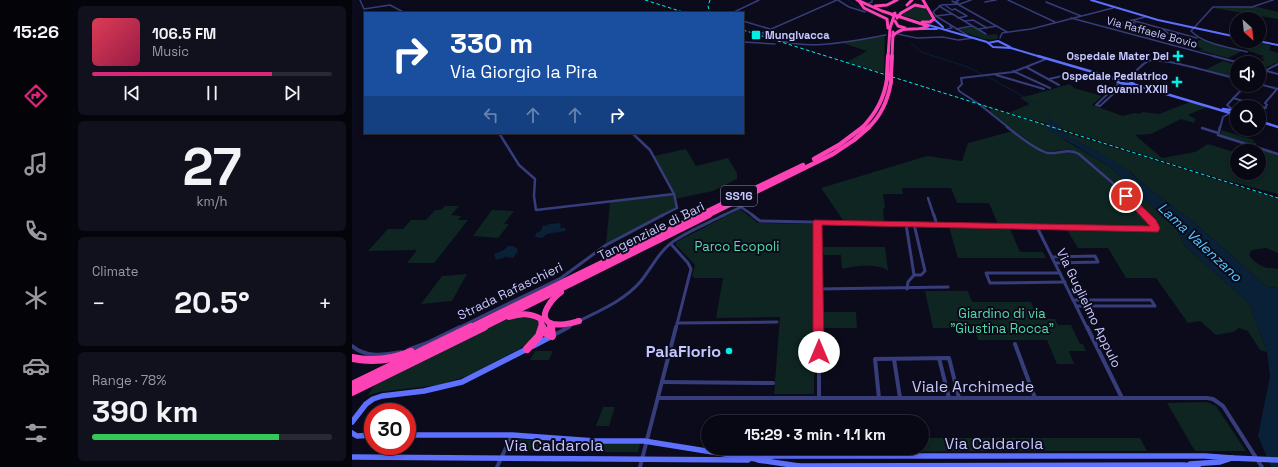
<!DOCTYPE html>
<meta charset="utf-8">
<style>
body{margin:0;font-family:"Space Grotesk",sans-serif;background:#11111d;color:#f1f3f6;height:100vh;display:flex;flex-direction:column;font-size:15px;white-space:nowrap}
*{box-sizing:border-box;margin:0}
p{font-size:13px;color:#989aa0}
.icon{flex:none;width:22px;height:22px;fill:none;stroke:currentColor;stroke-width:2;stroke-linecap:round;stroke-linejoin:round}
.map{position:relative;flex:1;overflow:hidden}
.details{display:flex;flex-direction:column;gap:6px;padding:6px;background:#04040b;width:280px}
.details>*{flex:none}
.guide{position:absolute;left:12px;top:12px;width:380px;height:122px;border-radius:0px;box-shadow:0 2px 6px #0003,0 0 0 1px #292934;background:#1a4fa0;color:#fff;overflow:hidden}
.needle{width:26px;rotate:153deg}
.fabs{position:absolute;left:878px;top:12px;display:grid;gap:8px}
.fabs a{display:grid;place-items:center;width:36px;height:36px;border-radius:50%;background:#080814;box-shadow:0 2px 6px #0003,0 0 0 1px #292934;font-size:20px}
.speed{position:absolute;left:12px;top:403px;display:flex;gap:8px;font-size:20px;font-weight:700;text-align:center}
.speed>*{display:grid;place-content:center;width:52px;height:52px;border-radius:50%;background:#080814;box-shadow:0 2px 6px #0003,0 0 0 1px #292934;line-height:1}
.speed .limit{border:6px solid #d22;background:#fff;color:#111}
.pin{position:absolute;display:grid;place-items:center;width:34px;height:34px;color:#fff;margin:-17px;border:2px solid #fff;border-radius:50%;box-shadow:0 1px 4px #0007}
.me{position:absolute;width:44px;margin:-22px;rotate:0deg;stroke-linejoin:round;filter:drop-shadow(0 0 3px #0008)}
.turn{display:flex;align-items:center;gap:14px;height:84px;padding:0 20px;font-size:18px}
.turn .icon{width:52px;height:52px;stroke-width:2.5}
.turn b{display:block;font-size:28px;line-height:34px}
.lanes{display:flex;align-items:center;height:38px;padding:0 20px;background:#0003;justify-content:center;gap:20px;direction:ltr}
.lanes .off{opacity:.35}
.big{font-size:30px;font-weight:600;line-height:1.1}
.details .card{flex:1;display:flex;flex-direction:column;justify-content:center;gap:6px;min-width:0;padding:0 14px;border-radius:6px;background:#11111d}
.details .dial{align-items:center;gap:0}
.dial b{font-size:52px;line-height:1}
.song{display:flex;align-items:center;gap:12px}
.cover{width:48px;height:48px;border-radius:6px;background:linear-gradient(135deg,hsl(350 70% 55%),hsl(340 70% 35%))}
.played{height:4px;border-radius:2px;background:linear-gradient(90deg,#db2777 75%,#292934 75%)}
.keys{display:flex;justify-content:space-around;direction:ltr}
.heat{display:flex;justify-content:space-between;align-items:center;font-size:22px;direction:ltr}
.charge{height:6px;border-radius:3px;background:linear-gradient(90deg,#34c759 78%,#292934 0)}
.trip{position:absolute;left:349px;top:415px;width:228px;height:40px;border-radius:20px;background:#080814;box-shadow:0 2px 6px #0003,0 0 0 1px #292934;font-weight:600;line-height:40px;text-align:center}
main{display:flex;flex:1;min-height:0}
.tabs{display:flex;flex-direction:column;width:72px;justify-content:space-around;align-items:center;background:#030308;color:#989aa0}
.tabs .icon{width:28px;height:28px}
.tabs .on{color:#db2777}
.tabs b{font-size:18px;color:#f1f3f6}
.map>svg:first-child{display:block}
.green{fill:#0e2521}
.water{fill:#092037}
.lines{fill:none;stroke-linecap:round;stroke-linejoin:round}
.stream{stroke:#092037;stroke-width:1}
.street-far4{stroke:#363d7a;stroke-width:1.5}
.street-far3{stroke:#363d7a;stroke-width:2}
.street-far2{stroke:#363d7a;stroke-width:2.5}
.street-far1{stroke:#363d7a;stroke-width:3}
.street{stroke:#363d7a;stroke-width:4}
.secondary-far2{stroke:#5e70fe;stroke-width:2}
.secondary-far1{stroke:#5e70fe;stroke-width:2.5}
.secondary{stroke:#5e70fe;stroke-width:5.5}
.highway-far4{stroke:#fd42b6;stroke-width:3}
.highway-far3{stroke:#fd42b6;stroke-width:4}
.highway-far2{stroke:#fd42b6;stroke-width:4.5}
.highway-far1{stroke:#fd42b6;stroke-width:6}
.highway{stroke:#fd42b6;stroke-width:8}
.rail{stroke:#02eee4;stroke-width:1;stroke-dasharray:3.5 2.5;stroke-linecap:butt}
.highway-bridge-far1{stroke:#fd42b6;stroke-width:3}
.highway-bridge{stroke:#fd42b6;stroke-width:4}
.route{fill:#e11d48;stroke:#92132f}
.poi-dot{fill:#02eee4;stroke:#0b0b1b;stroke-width:1.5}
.labels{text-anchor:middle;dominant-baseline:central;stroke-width:4;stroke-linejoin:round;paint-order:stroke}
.far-street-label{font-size:11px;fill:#c6c7fe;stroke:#0b0b1b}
.far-poi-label{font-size:11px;font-weight:bold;fill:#c6c7fe;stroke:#0b0b1b;text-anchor:end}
.shield{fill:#0b0b1b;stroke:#8e8fba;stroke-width:1}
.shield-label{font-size:12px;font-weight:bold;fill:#c6c7fe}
.street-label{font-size:13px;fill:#c6c7fe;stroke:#0b0b1b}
.park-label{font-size:13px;fill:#54dca7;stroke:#0b0b1b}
.water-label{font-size:14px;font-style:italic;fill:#55c7fe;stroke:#0b0b1b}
.near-poi-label{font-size:16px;font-weight:bold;fill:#c6c7fe;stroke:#0b0b1b;text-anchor:end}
.near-street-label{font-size:16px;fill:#c6c7fe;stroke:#0b0b1b}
</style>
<main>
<nav class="tabs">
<b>15:26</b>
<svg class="icon on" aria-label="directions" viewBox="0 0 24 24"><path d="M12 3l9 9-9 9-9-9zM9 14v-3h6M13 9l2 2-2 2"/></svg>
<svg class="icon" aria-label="music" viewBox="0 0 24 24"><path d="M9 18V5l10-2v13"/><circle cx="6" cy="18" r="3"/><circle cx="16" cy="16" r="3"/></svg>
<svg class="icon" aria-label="phone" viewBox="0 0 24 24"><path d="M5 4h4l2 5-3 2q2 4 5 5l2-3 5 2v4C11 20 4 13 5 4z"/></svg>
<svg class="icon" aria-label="climate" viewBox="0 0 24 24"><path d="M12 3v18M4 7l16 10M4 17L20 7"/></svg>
<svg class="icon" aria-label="car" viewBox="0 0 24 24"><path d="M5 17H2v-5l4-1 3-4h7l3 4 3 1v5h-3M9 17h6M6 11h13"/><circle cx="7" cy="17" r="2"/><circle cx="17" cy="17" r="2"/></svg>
<svg class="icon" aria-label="filters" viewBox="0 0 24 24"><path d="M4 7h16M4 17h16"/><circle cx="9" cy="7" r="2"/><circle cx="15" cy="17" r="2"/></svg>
</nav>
<section class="details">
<div class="card">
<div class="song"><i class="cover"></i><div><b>106.5 FM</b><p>Music</p></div></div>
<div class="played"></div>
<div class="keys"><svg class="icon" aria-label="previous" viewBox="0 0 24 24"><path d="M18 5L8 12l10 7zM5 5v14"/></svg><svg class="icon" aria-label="pause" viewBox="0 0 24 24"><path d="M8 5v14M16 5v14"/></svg><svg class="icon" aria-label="next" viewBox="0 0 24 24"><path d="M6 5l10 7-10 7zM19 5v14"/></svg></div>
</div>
<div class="card dial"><b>27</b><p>km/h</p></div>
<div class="card"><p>Climate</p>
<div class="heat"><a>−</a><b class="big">20.5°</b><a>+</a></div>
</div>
<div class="card"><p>Range · 78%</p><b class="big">390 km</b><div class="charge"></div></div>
</section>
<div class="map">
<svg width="926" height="467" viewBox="0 0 926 467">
<rect width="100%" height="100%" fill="#0b0b1b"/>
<!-- green -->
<g class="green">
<path d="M 561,5 L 573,7 L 580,20 L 572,22 L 549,15 Z"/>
<path d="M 899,7 L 905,7 L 926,12 L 926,19 L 862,8 Z"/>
<path d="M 771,21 C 775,30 800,34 811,34 L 813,37 L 808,36 L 796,38 L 761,23 Z"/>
<path d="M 621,27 L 635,35 L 643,34 L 646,35 L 646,38 C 638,43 615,34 607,29 Z"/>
<path d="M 533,36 L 532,73 L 495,62 L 515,51 L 487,42 Z"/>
<path d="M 850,39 L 854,40 L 890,51 L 876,58 L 846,50 L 851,49 L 839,44 Z"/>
<path d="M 912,43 L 919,46 L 917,50 L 926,53 L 926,62 L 913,68 L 907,67 L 906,63 L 913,60 L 909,58 L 912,56 L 894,50 L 898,49 L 896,48 Z"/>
<path d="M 871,61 L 885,65 L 885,71 L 878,76 L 853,70 Z"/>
<path d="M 718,84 L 722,88 L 750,96 L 740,105 L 771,116 L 782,113 L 788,114 L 790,112 L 807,114 L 838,102 L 855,107 L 836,115 L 844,119 L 842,123 L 829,119 L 799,134 L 783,135 L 810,158 L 843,152 L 856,144 L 885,153 L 885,173 L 907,173 L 907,151 L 905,151 L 908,149 L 926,155 L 926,194 L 866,178 L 707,128 L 708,127 L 656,113 L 678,104 L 668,98 Z"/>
<path d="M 640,109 L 695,126 L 714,141 L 757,166 L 824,228 L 833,246 L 897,303 L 915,352 L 908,350 L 896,331 L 887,328 L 881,332 L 864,335 L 848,321 L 836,323 L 804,278 L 774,278 L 756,248 L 726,248 L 715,230 L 807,231 L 794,213 L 725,152 C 713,146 704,154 689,150 L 636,112 Z"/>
<path d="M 705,130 L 926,199 L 926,253 L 914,248 L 900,250 L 897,254 C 899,260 909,267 916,268 C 920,268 922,268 926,269 L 926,288 L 915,287 L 845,225 L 787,181 L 781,174 Z"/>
<path d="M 869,130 L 902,140 L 901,142 L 905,143 L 903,146 L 868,135 Z"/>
<path d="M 661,131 L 692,153 L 715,151 L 727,155 L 789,211 L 802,227 L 646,224 L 637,203 L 605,203 L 599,188 L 550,188 L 551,194 L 531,194 L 533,208 L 531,209 L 532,221 L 491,220 L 469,188 L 575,156 L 610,161 L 616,143 Z"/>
<path d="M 334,149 L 344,166 L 376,158 L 385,173 L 385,179 L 361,191 L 322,199 L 325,208 L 254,244 L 258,202 L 323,194 L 302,156 Z"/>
<path d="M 93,206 L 107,206 L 99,215 L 109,216 L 106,220 L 116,220 L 82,263 L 55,263 L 65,250 L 16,251 L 36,229 L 51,229 L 59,220 L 74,220 L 83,210 L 89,210 Z"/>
<path d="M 388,209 L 406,223 L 462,224 L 462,394 L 422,394 L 428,317 L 364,318 L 371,278 L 343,278 L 340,276 L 343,265 L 324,245 L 324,242 Z"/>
<path d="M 140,210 L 162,211 L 152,224 L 157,224 L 146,238 L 121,236 Z"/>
<path d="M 597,227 L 658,229 L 668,252 L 691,252 L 694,258 L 606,258 Z"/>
<path d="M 469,247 L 533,247 L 536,271 C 526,263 502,266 490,269 L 489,255 L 469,255 Z"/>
<path d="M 115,274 L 100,301 L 69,304 L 90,276 Z"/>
<path d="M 573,291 L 616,291 L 620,302 L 679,302 L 686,319 L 703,319 L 706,325 L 719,325 L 728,344 L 731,344 L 734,351 L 717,351 L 722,364 L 705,364 L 695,340 L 626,340 L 622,328 L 581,328 Z"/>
<path d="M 470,312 L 504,312 L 505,328 L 470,328 Z"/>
<path d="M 173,315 L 186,321 L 189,330 L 175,345 L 119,375 L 86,385 L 27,392 L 15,396 L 23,385 L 57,367 L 153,320 Z"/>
<path d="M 183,351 L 201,351 L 197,360 L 178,360 Z"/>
<path d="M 855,402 L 864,406 L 894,451 L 843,451 L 815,403 Z"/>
<path d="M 251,407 L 263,407 L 257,426 L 244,426 Z"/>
<path d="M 570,438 L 788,438 L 795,451 L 421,452 L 386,448 L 570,448 Z"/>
<path d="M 166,439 L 183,440 L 177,452 L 161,452 Z"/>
<path d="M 184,440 L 224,443 L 221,452 L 179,452 Z"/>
<path d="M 226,443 L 288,444 L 286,452 L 223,452 Z"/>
</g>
<!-- water -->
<g class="water">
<path d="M 697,119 L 706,124 L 708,127 L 705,130 L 706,131 C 729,143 771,162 787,181 L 845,225 L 915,287 L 926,288 L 926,467 L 919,467 L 906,436 L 918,376 L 915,352 L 897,303 L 833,246 L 824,228 L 757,166 L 694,128 Z"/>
<path d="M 209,223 L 208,228 L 213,228 L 214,231 L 202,233 L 203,229 L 201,233 L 195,234 L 190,238 L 183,237 L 184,233 L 189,231 L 191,225 L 193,226 L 197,224 Z"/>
<path d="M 156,246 L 161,246 L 165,248 L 166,251 L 161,258 L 154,257 L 144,260 L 142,254 L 152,250 Z"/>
</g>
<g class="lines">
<!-- stream -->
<g class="stream">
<path d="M 496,0 L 507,8 L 531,19"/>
<path d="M 559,43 L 569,52 L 616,67 L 631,75"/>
<path d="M 634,76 L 692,108 L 699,121"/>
</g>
<!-- street-far4 -->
<g class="street-far4">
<path d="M 8,0 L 12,9 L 38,5 L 53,13"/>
<path d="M 485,0 L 410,33 C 446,54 495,42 534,35"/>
<path d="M 486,0 L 497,7 L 513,12"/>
<path d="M 656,0 L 703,22"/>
<path d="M 600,1 L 655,32"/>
<path d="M 633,2 L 644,0"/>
<path d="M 694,2 L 729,16"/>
<path d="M 517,3 L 520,2 L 520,0"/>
<path d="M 606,3 L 603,2 L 607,0"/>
<path d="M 587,6 L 634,34"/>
<path d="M 594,6 L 600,10 L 603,9"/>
<path d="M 603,9 L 615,16 L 606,18"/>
<path d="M 380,13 L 407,0"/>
<path d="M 584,16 L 600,14"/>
<path d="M 719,18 L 865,57"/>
<path d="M 779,20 L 845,38"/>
<path d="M 391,21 L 418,29"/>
<path d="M 613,21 L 621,20 L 635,28"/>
<path d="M 783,23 L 774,22 L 793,17"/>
<path d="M 595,29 L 600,28 L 598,26"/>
<path d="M 604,29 L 620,26"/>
<path d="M 627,29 L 645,26"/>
<path d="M 811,29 L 817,34 L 826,34"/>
<path d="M 545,34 L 565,38 L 591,37 L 606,40 L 622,38"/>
<path d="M 615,35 L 584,16 L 581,12 L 589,5 L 608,4 L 619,0"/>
<path d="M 648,38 L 650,33 L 679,29 L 761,8"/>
<path d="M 391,42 L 423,44"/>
<path d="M 895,52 C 877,47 853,45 839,31 L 861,7 L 900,7 L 921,0"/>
</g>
<!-- street-far3 -->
<g class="street-far3">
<path d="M 861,56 L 888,63"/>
<path d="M 674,67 L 707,85"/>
<path d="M 907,69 L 926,74"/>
<path d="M 661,71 L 698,88"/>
<path d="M 907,74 L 926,64"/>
<path d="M 644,75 L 692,89"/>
<path d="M 697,79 L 710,76"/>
<path d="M 775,80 C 780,75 790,64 796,61 C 808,56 869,75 885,79"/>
<path d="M 766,82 L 765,85 L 744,105 L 748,106 L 772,84"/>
<path d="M 907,84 L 926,89"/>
<path d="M 881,98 L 914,108"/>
<path d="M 880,109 L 875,105 L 894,85"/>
<path d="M 907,117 L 915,105 L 913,103 L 925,89"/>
<path d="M 657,128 L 627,104 L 607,91 L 606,88 L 610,84 L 609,78 L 661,72 L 694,59"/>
<path d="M 868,128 L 871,117 L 878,113"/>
</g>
<!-- street-far2 -->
<g class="street-far2">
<path d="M 655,127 C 665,134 684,151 696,153 C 707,154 716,148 727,154 L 779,199 L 796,216"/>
<path d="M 868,127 L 866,135 L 926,154"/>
<path d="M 850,128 L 866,133"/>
<path d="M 147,133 L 167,165 L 183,179 L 182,196 L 184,210 L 322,194 L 325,208 L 309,216"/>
<path d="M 280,133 L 298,150 L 322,194"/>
<path d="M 576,198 L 582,216"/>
<path d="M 370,216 L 389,207 L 402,216"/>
</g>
<!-- street-far1 -->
<g class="street-far1">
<path d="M 400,215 L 408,221 L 803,229 L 804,227 L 795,215"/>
<path d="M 582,215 L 585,225"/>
<path d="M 466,222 L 467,328"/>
<path d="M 554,224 L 562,275 L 556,282 L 555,289"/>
<path d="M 562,224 L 573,271 L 569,275 L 562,275"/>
<path d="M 685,227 L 735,328"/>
<path d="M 319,244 L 336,263 L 339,269 L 324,328"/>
<path d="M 700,257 L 743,256 L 746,262 L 703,263"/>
<path d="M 708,273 L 634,273 L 638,283 L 713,282"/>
<path d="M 466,289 L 596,287"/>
<path d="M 721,300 L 799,300 L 803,306 L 724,306"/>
<path d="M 227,321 C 249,310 273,300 289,281 C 301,266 308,249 325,239 C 339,230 356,223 372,215"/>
<path d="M 325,323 L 425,322"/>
<path d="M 106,328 L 209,278 L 254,245 L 311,215"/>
<path d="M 215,328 L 220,325"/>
</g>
<!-- street -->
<g class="street">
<path d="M 467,327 L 467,398"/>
<path d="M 735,327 L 770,398"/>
<path d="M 200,336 L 217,327"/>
<path d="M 663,344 L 683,398"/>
<path d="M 0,346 C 14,358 32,355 49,352"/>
<path d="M 56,350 L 75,343 L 108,327"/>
<path d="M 587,358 L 597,398"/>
<path d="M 542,359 L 548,398"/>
<path d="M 310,382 L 421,383"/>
<path d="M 306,398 L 855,398 L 861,399 L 871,406 L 910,467"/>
<path d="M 527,398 L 523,359 L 597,358 L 607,398"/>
<path d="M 145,467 L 160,435"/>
<path d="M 288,467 L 324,327"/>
</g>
<!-- secondary-far2 -->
<g class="secondary-far2">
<path d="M 739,0 L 806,20 L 885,37"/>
<path d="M 582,19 L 591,27"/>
<path d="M 573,24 L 635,42 L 641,47 L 659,48 L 689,57"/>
<path d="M 569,29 L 585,29"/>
<path d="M 906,41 L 926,45"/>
<path d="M 636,43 L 646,41 L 658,47"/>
</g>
<!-- secondary-far1 -->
<g class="secondary-far1">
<path d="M 686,56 L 758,77 L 768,83 L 784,85 L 885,115"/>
<path d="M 762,78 L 775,80 L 782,84"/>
<path d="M 871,109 L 885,111"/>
<path d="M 907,121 L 926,127"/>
</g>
<!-- secondary -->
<g class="secondary">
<path d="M 181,346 L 200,336"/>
<path d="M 0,422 L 14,404 L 21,399 L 30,396 L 72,391 L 110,382 L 175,349"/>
<path d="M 0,433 L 5,436 L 21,435"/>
<path d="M 55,435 L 160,435 L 243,441 L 292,441 L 404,459 L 421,456 L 853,456 L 880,458"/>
<path d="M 0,457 L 396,460"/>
<path d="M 406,460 L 447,466"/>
<path d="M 838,464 L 868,462 L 880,458 L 926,460"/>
<path d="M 444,466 L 832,465 L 846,467"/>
</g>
<!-- highway-far4 -->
<g class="highway-far4">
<path d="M 505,0 L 530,11 L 576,26 C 564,33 551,24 541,36"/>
<path d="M 507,1 L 512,8 L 535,19 L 536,28"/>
<path d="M 555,5 L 560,0"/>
<path d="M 523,6 L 535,5 L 545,0"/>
<path d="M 549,13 L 563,5 L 573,7"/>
<path d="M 543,21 L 546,26 L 553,28"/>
<path d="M 570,22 L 578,22 L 582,19 L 571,0"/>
<path d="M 536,57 L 538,28 L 542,16"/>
<path d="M 540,57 L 541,32"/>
</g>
<!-- highway-far3 -->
<g class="highway-far3">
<path d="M 535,74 L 536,56"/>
<path d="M 539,74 L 540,56"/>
<path d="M 510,128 C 524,113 532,99 535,79"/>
<path d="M 516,128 C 530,115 536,100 539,82"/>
</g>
<!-- highway-far2 -->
<g class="highway-far2">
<path d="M 462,159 L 487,145 L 511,127"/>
<path d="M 345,216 L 451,165"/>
<path d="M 355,216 L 481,154 L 502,140 L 517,127"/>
</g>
<!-- highway-far1 -->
<g class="highway-far1">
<path d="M 209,292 C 201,298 182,319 201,324 C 210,326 219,323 227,321"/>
<path d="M 157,317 C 169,313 178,313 189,319 L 190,328"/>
<path d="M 198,323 L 199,328"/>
<path d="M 117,328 L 348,215"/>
<path d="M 130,328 L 357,215"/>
</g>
<!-- highway -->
<g class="highway">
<path d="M 191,329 L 194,333 L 200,336 L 199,327"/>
<path d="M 175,349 L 187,336 L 190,327"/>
<path d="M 0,358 C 20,362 40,360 59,352"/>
<path d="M 0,385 L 119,327"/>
<path d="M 0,392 L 132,327"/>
</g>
<!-- rail -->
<g class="rail">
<path d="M 293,0 L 334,13"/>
<path d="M 358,0 L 356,6 L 358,13"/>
<path d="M 391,30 L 926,198"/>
</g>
<!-- highway-bridge-far1 -->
<g class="highway-bridge-far1">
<path d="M 540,15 L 543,13"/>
<path d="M 545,18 L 549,13"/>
</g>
<!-- highway-bridge -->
<g class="highway-bridge">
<path d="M 535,74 L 535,79"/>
<path d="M 539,74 L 539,82"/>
</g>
</g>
<!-- route -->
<path class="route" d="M 774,193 L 777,194 L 804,220 L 808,228 L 806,232 L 470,225 L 472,352 L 471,355 L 467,357 L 463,355 L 461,352 L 461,222 L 462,220 L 798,226 L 771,197 L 770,196 Z"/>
<!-- markers -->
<g class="poi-dot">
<rect x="399" y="30" width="10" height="10" rx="2"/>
<path d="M824 50h4v4h4v4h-4v4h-4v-4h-4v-4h4z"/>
<path d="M823 76h4v4h4v4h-4v4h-4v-4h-4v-4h4z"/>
<circle cx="377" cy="351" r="4"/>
</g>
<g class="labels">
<!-- far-street labels -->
<g class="far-street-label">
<text transform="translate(800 32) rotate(15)">Via Raffaele Bovio</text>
</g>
<!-- far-poi labels -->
<g class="far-poi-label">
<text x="413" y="35" text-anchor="start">Mungivacca</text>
<text x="817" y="56">Ospedale Mater Dei</text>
<text x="816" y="76">Ospedale Pediatrico<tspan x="816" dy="13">Giovanni XXIII</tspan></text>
</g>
<!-- shield labels -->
<rect class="shield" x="369" y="186" width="36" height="20" rx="3"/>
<g class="shield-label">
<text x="387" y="196">SS16</text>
</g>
<!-- street labels -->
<g class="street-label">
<text transform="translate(299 231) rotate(-26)">Tangenziale di Bari</text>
<text transform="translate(158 291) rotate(-26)">Strada Rafaschieri</text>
<text transform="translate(737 308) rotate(64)">Via Guglielmo Appulo</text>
</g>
<!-- park labels -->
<g class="park-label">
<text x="385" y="246">Parco Ecopoli</text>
<text x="650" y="313">Giardino di via<tspan x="650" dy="15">"Giustina Rocca"</tspan></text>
</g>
<!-- water labels -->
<g class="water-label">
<text transform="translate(848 242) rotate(43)">Lama Valenzano</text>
</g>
<!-- near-poi labels -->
<g class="near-poi-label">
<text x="369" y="351">PalaFlorio</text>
</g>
<!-- near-street labels -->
<g class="near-street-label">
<text x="621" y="386">Viale Archimede</text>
<text x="642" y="443">Via Caldarola</text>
<text x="202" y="445">Via Caldarola</text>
</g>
</g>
</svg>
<div class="fabs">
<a><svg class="needle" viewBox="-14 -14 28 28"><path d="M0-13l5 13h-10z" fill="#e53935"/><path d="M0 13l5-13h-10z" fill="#989aa0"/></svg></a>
<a><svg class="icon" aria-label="sound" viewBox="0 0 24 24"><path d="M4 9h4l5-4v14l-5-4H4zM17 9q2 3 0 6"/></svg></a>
<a><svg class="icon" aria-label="search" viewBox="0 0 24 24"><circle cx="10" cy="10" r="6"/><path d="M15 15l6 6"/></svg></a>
<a><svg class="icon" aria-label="layers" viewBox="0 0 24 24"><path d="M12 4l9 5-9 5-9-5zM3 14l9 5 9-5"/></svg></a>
</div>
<div class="speed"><div class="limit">30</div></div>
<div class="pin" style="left:774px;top:196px;background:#d93025"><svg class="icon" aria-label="arrive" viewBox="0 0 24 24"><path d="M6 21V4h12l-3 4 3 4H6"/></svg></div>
<svg class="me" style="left:467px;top:352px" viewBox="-20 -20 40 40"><circle r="19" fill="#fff"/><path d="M0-13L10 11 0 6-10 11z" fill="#e11d48"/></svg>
<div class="trip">15:29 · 3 min · 1.1 km</div>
<div class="guide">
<div class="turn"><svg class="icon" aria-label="right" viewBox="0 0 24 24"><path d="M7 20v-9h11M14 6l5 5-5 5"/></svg><div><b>330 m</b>Via Giorgio la Pira</div></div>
<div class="lanes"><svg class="icon off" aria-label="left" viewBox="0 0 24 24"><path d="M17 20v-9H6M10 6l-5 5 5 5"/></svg><svg class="icon off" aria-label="ahead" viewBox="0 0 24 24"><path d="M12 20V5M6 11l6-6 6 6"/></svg><svg class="icon off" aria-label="ahead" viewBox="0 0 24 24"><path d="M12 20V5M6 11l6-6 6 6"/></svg><svg class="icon" aria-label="right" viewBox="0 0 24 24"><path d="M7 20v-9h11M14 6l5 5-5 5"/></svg></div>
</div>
</div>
</main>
